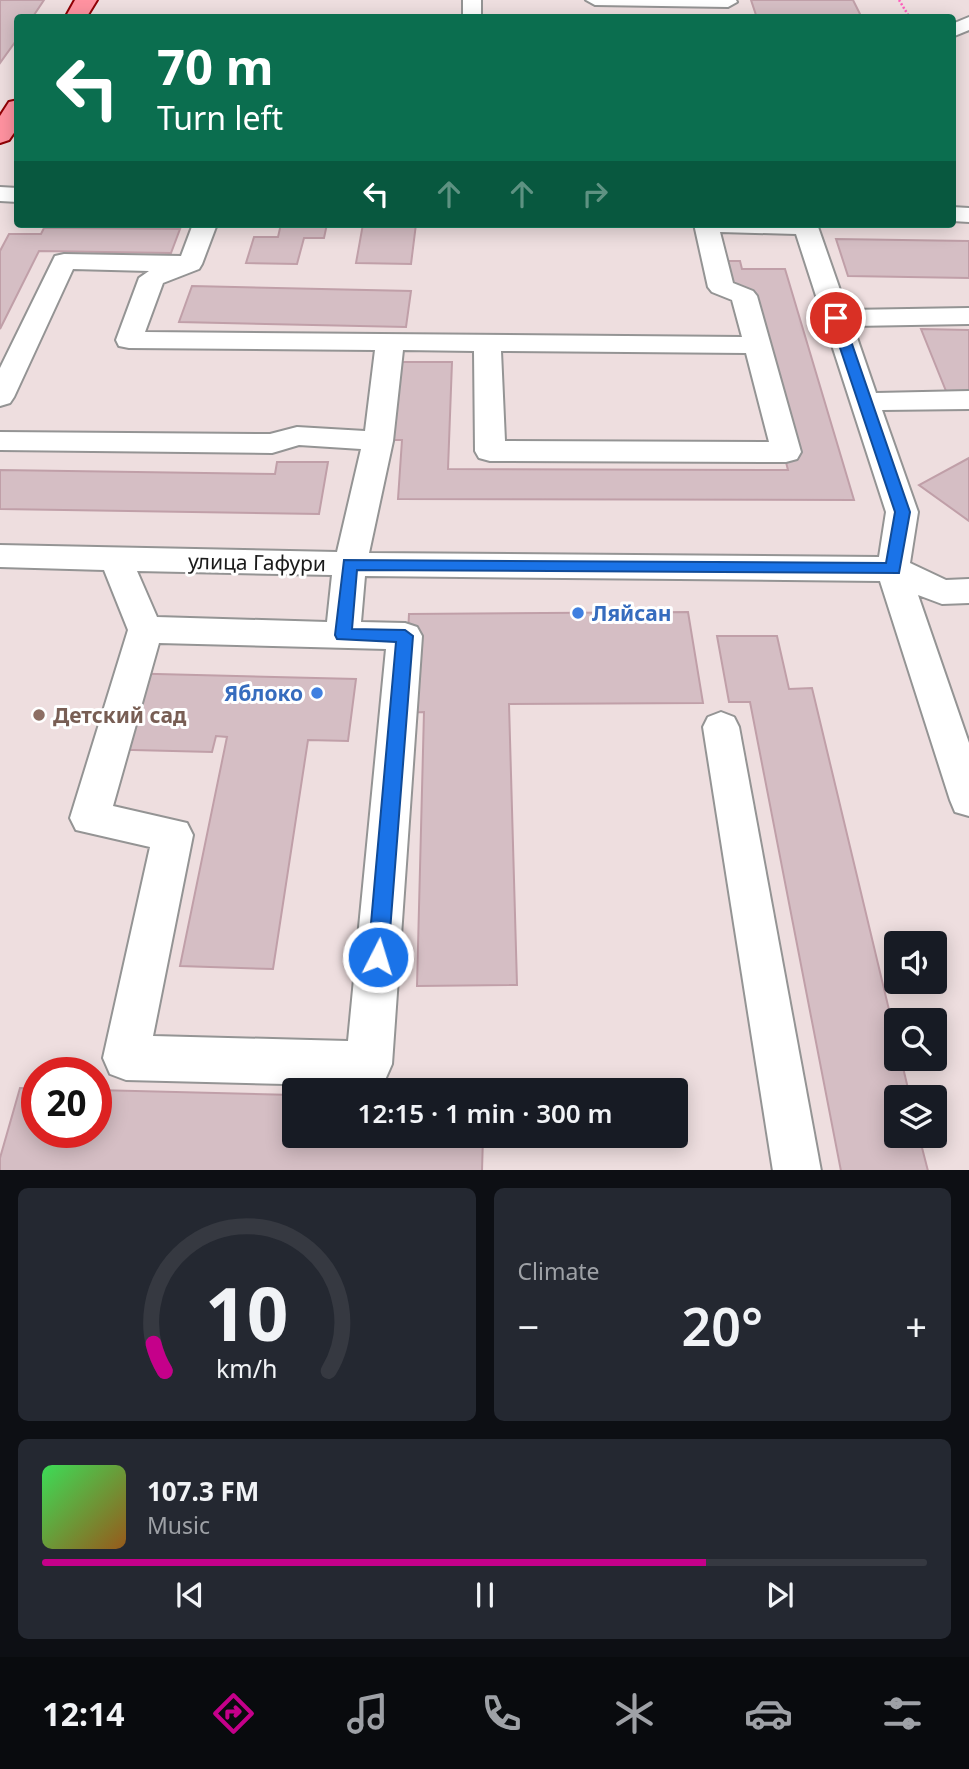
<!DOCTYPE html>
<meta charset="utf-8">
<style>
body{margin:0;font-family:"Noto Sans",sans-serif;background:#242831;color:#f1f3f6;height:100vh;display:flex;flex-direction:column;font-size:26px;white-space:nowrap}
*{box-sizing:border-box;margin:0}
p{font-size:23px;color:#9ea1a6}
.icon{flex:none;width:38px;height:38px;fill:none;stroke:currentColor;stroke-width:2;stroke-linecap:round;stroke-linejoin:round}
.map{position:relative;height:1170px;overflow:hidden}
.drawer{display:flex;flex-direction:column;gap:18px;padding:18px;background:#0d0f14;flex:1}
.drawer>*{flex:none}
.guide{position:absolute;left:14px;top:14px;width:942px;height:214px;border-radius:7px;box-shadow:0 4px 18px #0003;background:#0b6e4f;color:#fff;overflow:hidden}
.controls{position:absolute;left:884px;top:931px;display:grid;gap:14px}
.controls a{display:grid;place-items:center;width:63px;height:63px;border-radius:7px;background:#171b24;box-shadow:0 4px 18px #0003;font-size:35px}
.speed{position:absolute;left:21px;top:1057px;display:flex;gap:14px;font-size:35px;font-weight:700;text-align:center}
.speed>*{display:grid;place-content:center;width:91px;height:91px;border-radius:50%;background:#171b24;box-shadow:0 4px 18px #0003;line-height:1}
.speed .limit{border:10px solid #d22;background:#fff;color:#111}
.pin{position:absolute;display:grid;place-items:center;width:60px;height:60px;color:#fff;margin:-30px;border:4px solid #fff;border-radius:50%;box-shadow:0 2px 7px #0007}
.me{position:absolute;width:77px;margin:-38px;rotate:5deg;stroke-linejoin:round;filter:drop-shadow(0 0 5px #0008)}
.turn{display:flex;align-items:center;gap:24px;height:147px;padding:0 28px;font-size:32px}
.turn .icon{width:91px;height:91px;stroke-width:2.5}
.turn b{display:block;font-size:49px;line-height:60px}
.lanes{display:flex;align-items:center;height:66px;padding:0 28px;background:#0003;justify-content:center;gap:35px;direction:ltr}
.lanes .off{opacity:.35}
.big{font-size:52px;font-weight:600;line-height:1.1}
.drawer .card{flex:1;display:flex;flex-direction:column;justify-content:center;gap:10px;min-width:0;padding:0 24px;border-radius:10px;background:#242831}
.drawer .dial{align-items:center;gap:0}
.dial svg{height:182px;overflow:visible;fill:none;stroke:#363941;stroke-width:7;stroke-linecap:round;text-anchor:middle}
.dial text{fill:#f1f3f6;stroke:none}
.song{display:flex;align-items:center;gap:21px}
.cover{width:84px;height:84px;border-radius:10px;background:linear-gradient(135deg,hsl(130 70% 55%),hsl(30 70% 35%))}
.played{height:7px;border-radius:4px;background:linear-gradient(90deg,#c5008a 75%,#363941 75%)}
.keys{display:flex;justify-content:space-around;direction:ltr}
.heat{display:flex;justify-content:space-between;align-items:center;font-size:38px;direction:ltr}
.drawer .tiles{flex:1;display:grid;gap:18px;grid-template-columns:1fr 1fr}
.card:last-child{grid-column:span 2}
.trip{position:absolute;left:282px;top:1078px;width:406px;height:70px;border-radius:7px;background:#171b24;box-shadow:0 4px 18px #0003;font-weight:600;line-height:70px;text-align:center}
.menu{display:flex;height:112px;justify-content:space-around;align-items:center;background:#090b0e;color:#9ea1a6}
.menu .icon{width:49px;height:49px}
.menu .current{color:#c5008a}
.menu b{font-size:32px;color:#f1f3f6}
.map>svg:first-child{display:block}
.building{fill:#d5bec4;stroke:#c09fa8;stroke-width:2}
.lines{fill:none;stroke-linecap:round;stroke-linejoin:round}
.minor-casing{stroke:#949494;stroke-width:4}
.major-casing{stroke:#910005;stroke-width:4}
.path{stroke:#ff5ebe;stroke-width:2.5;stroke-dasharray:2 2;stroke-linecap:butt}
.minor{fill:#fff;fill-rule:evenodd}
.major{fill:#ff92a0;fill-rule:evenodd}
.route{fill:#1a73e8;stroke:#114b97;stroke-width:2}
.shop-dot{fill:#3f7fe0;stroke:#fff;stroke-width:2.5}
.education-dot{fill:#8d6e63;stroke:#fff;stroke-width:2.5}
.labels{text-anchor:middle;dominant-baseline:central;stroke-width:6;stroke-linejoin:round;paint-order:stroke}
.street-label{font-size:21px;fill:#1a1a1a;stroke:#fff}
.shop-label{font-size:21px;font-weight:bold;fill:#366cbe;stroke:#fff;text-anchor:start}
.education-label{font-size:21px;font-weight:bold;fill:#785e54;stroke:#fff;text-anchor:start}
</style>
<div class="map">
<svg width="969" height="1171" viewBox="0 0 969 1171">
<rect width="100%" height="100%" fill="#eededf"/>
<!-- building -->
<g class="building">
<path d="M 0,0 L 44,0 L 32,18 L 18,18 L 18,38 L 0,63 Z"/>
<path d="M 751,0 L 853,0 L 862,18 L 757,18 Z"/>
<path d="M 281,224 L 327,224 L 324,238 L 304,238 L 297,264 L 246,263 L 254,237 L 278,237 Z"/>
<path d="M 363,224 L 416,224 L 411,264 L 356,263 Z"/>
<path d="M 44,228 L 66,228 L 180,229 L 171,253 L 39,251 L 0,329 L 0,251 L 9,234 L 41,234 Z"/>
<path d="M 836,239 L 969,241 L 969,278 L 848,276 Z"/>
<path d="M 719,261 L 740,261 L 742,269 L 785,269 L 854,500 L 398,499 L 402,440 L 390,440 L 397,362 L 452,362 L 448,469 L 788,470 L 742,288 L 725,288 Z"/>
<path d="M 192,286 L 411,291 L 406,327 L 179,322 Z"/>
<path d="M 921,329 L 969,330 L 969,391 L 946,391 Z"/>
<path d="M 969,458 L 969,521 L 919,485 Z"/>
<path d="M 277,462 L 328,462 L 319,514 L 0,509 L 0,470 L 275,474 Z"/>
<path d="M 688,612 L 703,703 L 509,704 L 517,985 L 417,986 L 424,712 L 404,713 L 409,614 Z"/>
<path d="M 717,636 L 777,636 L 789,689 L 812,688 L 896,1039 L 896,1059 L 901,1059 L 910,1097 L 896,1097 L 896,1136 L 919,1136 L 928,1171 L 841,1171 L 750,702 L 729,702 Z"/>
<path d="M 117,673 L 356,679 L 348,741 L 308,740 L 273,969 L 180,966 L 227,737 L 216,736 L 212,752 L 94,749 Z"/>
<path d="M 20,1088 L 37,1089 L 37,1132 L 96,1132 L 96,1090 L 294,1095 L 294,1136 L 483,1136 L 482,1171 L 0,1171 L 0,1158 Z"/>
</g>
<g class="lines">
<defs>
<g id="minor">
<rect x="463" y="0" width="18" height="18"/>
<path d="M 586,0 L 736,0 L 737,2 L 728,7 L 595,5 Z"/>
<path d="M 969,17 L 969,30 L 952,37 L 952,24 Z"/>
<path d="M 0,187 L 18,188 L 18,202 L 0,201 Z"/>
<path d="M 952,207 L 969,208 L 969,222 L 952,221 Z"/>
<path d="M 193,224 L 217,224 L 202,264 L 199,269 L 163,283 L 145,332 L 742,337 L 732,300 L 712,292 L 708,287 L 694,224 L 817,224 L 847,310 L 969,308 L 969,324 L 853,326 L 876,393 L 969,391 L 969,409 L 882,410 L 918,512 L 910,563 L 946,580 L 969,579 L 969,603 L 942,604 L 918,595 L 969,743 L 969,816 L 955,812 L 950,800 L 880,581 L 365,576 L 361,622 L 405,623 L 417,627 L 422,636 L 392,1064 L 385,1080 L 369,1086 L 126,1080 L 110,1074 L 103,1058 L 150,847 L 76,830 L 70,818 L 128,630 L 104,570 L 0,567 L 0,545 L 337,552 L 361,449 L 299,445 L 272,453 L 0,450 L 0,432 L 270,434 L 297,427 L 365,431 L 375,350 L 129,348 L 119,346 L 116,340 L 139,278 L 149,271 L 73,269 L 14,397 L 10,403 L 0,406 L 0,368 L 55,256 L 64,254 L 181,256 ZM 720,232 L 796,234 L 886,512 L 879,557 L 369,553 L 393,441 L 403,350 L 474,351 L 475,451 L 479,458 L 490,461 L 786,462 L 797,459 L 801,452 L 757,296 L 753,291 L 733,283 ZM 501,351 L 746,353 L 769,442 L 505,441 ZM 137,571 L 332,575 L 327,622 L 157,617 ZM 159,643 L 386,649 L 348,1041 L 153,1036 L 193,835 L 187,823 L 113,806 Z"/>
<path d="M 721,712 L 734,717 L 739,727 L 821,1171 L 773,1171 L 703,727 L 708,717 Z"/>
</g>
<g id="major">
<path d="M 75,0 L 97,0 L 86,18 L 65,18 Z"/>
<path d="M 18,100 L 18,127 L 9,140 L 0,143 L 0,116 L 9,102 Z"/>
</g>
</defs>
<!-- minor casing -->
<use href="#minor" class="minor-casing"/>
<!-- major casing -->
<use href="#major" class="major-casing"/>
<!-- path -->
<path class="path" d="M 899,0 L 910,18"/>
<!-- minor -->
<use href="#minor" class="minor"/>
<!-- major -->
<use href="#major" class="major"/>
</g>
<!-- route -->
<path class="route" d="M 836,314 L 843,318 L 910,512 L 899,573 L 357,570 L 352,629 L 405,630 L 413,636 L 388,957 L 385,963 L 378,966 L 371,963 L 368,957 L 396,642 L 337,639 L 335,635 L 344,560 L 886,563 L 895,512 L 830,318 Z"/>
<!-- markers -->
<g class="shop-dot">
<circle cx="578" cy="613" r="7"/>
<circle cx="317" cy="693" r="7"/>
</g>
<circle class="education-dot" cx="39" cy="715" r="7"/>
<g class="labels">
<!-- street labels -->
<g class="street-label">
<text transform="translate(257 562) rotate(1)">улица Гафури</text>
</g>
<!-- shop labels -->
<g class="shop-label">
<text x="592" y="613">Ляйсан</text>
<text x="303" y="693" text-anchor="end">Яблоко</text>
</g>
<!-- education labels -->
<g class="education-label">
<text x="53" y="715">Детский сад</text>
</g>
</g>
</svg>
<div class="controls">
<a><svg class="icon" aria-label="sound" viewBox="0 0 24 24"><path d="M4 9h4l5-4v14l-5-4H4zM17 9q2 3 0 6"/></svg></a>
<a><svg class="icon" aria-label="search" viewBox="0 0 24 24"><circle cx="10" cy="10" r="6"/><path d="M15 15l6 6"/></svg></a>
<a><svg class="icon" aria-label="layers" viewBox="0 0 24 24"><path d="M12 4l9 5-9 5-9-5zM3 14l9 5 9-5"/></svg></a>
</div>
<div class="speed"><div class="limit">20</div></div>
<div class="pin" style="left:836px;top:318px;background:#d93025"><svg class="icon" aria-label="arrive" viewBox="0 0 24 24"><path d="M6 21V4h12l-3 4 3 4H6"/></svg></div>
<svg class="me" style="left:378px;top:957px" viewBox="-20 -20 40 40"><circle r="17" fill="#1a73e8" stroke="#fff" stroke-width="3"/><path d="M0-11L8 9 0 5-8 9z" fill="#fff"/></svg>
<div class="trip">12:15 · 1 min · 300 m</div>
<div class="guide">
<div class="turn"><svg class="icon" aria-label="left" viewBox="0 0 24 24"><path d="M17 20v-9H6M10 6l-5 5 5 5"/></svg><div><b>70 m</b>Turn left</div></div>
<div class="lanes"><svg class="icon" aria-label="left" viewBox="0 0 24 24"><path d="M17 20v-9H6M10 6l-5 5 5 5"/></svg><svg class="icon off" aria-label="ahead" viewBox="0 0 24 24"><path d="M12 20V5M6 11l6-6 6 6"/></svg><svg class="icon off" aria-label="ahead" viewBox="0 0 24 24"><path d="M12 20V5M6 11l6-6 6 6"/></svg><svg class="icon off" aria-label="right" viewBox="0 0 24 24"><path d="M7 20v-9h11M14 6l5 5-5 5"/></svg></div>
</div>
</div>
<section class="drawer">
<div class="tiles">
<div class="card dial"><svg viewBox="0 0 100 80">
<path d="M14 69A42 42 0 1 1 86 69"/>
<path d="M14 69A42 42 0 0 1 9 57" stroke="#c5008a"/>
<text x="50" y="56" font-size="32" font-weight="700">10</text>
<text x="50" y="72" font-size="11">km/h</text>
</svg></div>
<div class="card"><p>Climate</p>
<div class="heat"><a>−</a><b class="big">20°</b><a>+</a></div>
</div>
<div class="card">
<div class="song"><i class="cover"></i><div><b>107.3 FM</b><p>Music</p></div></div>
<div class="played"></div>
<div class="keys"><svg class="icon" aria-label="previous" viewBox="0 0 24 24"><path d="M18 5L8 12l10 7zM5 5v14"/></svg><svg class="icon" aria-label="pause" viewBox="0 0 24 24"><path d="M8 5v14M16 5v14"/></svg><svg class="icon" aria-label="next" viewBox="0 0 24 24"><path d="M6 5l10 7-10 7zM19 5v14"/></svg></div>
</div>
</div>
</section>
<nav class="menu">
<b>12:14</b>
<svg class="icon current" aria-label="directions" viewBox="0 0 24 24"><path d="M12 3l9 9-9 9-9-9zM9 14v-3h6M13 9l2 2-2 2"/></svg>
<svg class="icon" aria-label="music" viewBox="0 0 24 24"><path d="M9 18V5l10-2v13"/><circle cx="6" cy="18" r="3"/><circle cx="16" cy="16" r="3"/></svg>
<svg class="icon" aria-label="phone" viewBox="0 0 24 24"><path d="M5 4h4l2 5-3 2q2 4 5 5l2-3 5 2v4C11 20 4 13 5 4z"/></svg>
<svg class="icon" aria-label="climate" viewBox="0 0 24 24"><path d="M12 3v18M4 7l16 10M4 17L20 7"/></svg>
<svg class="icon" aria-label="car" viewBox="0 0 24 24"><path d="M5 17H2v-5l4-1 3-4h7l3 4 3 1v5h-3M9 17h6M6 11h13"/><circle cx="7" cy="17" r="2"/><circle cx="17" cy="17" r="2"/></svg>
<svg class="icon" aria-label="filters" viewBox="0 0 24 24"><path d="M4 7h16M4 17h16"/><circle cx="9" cy="7" r="2"/><circle cx="15" cy="17" r="2"/></svg>
</nav>
